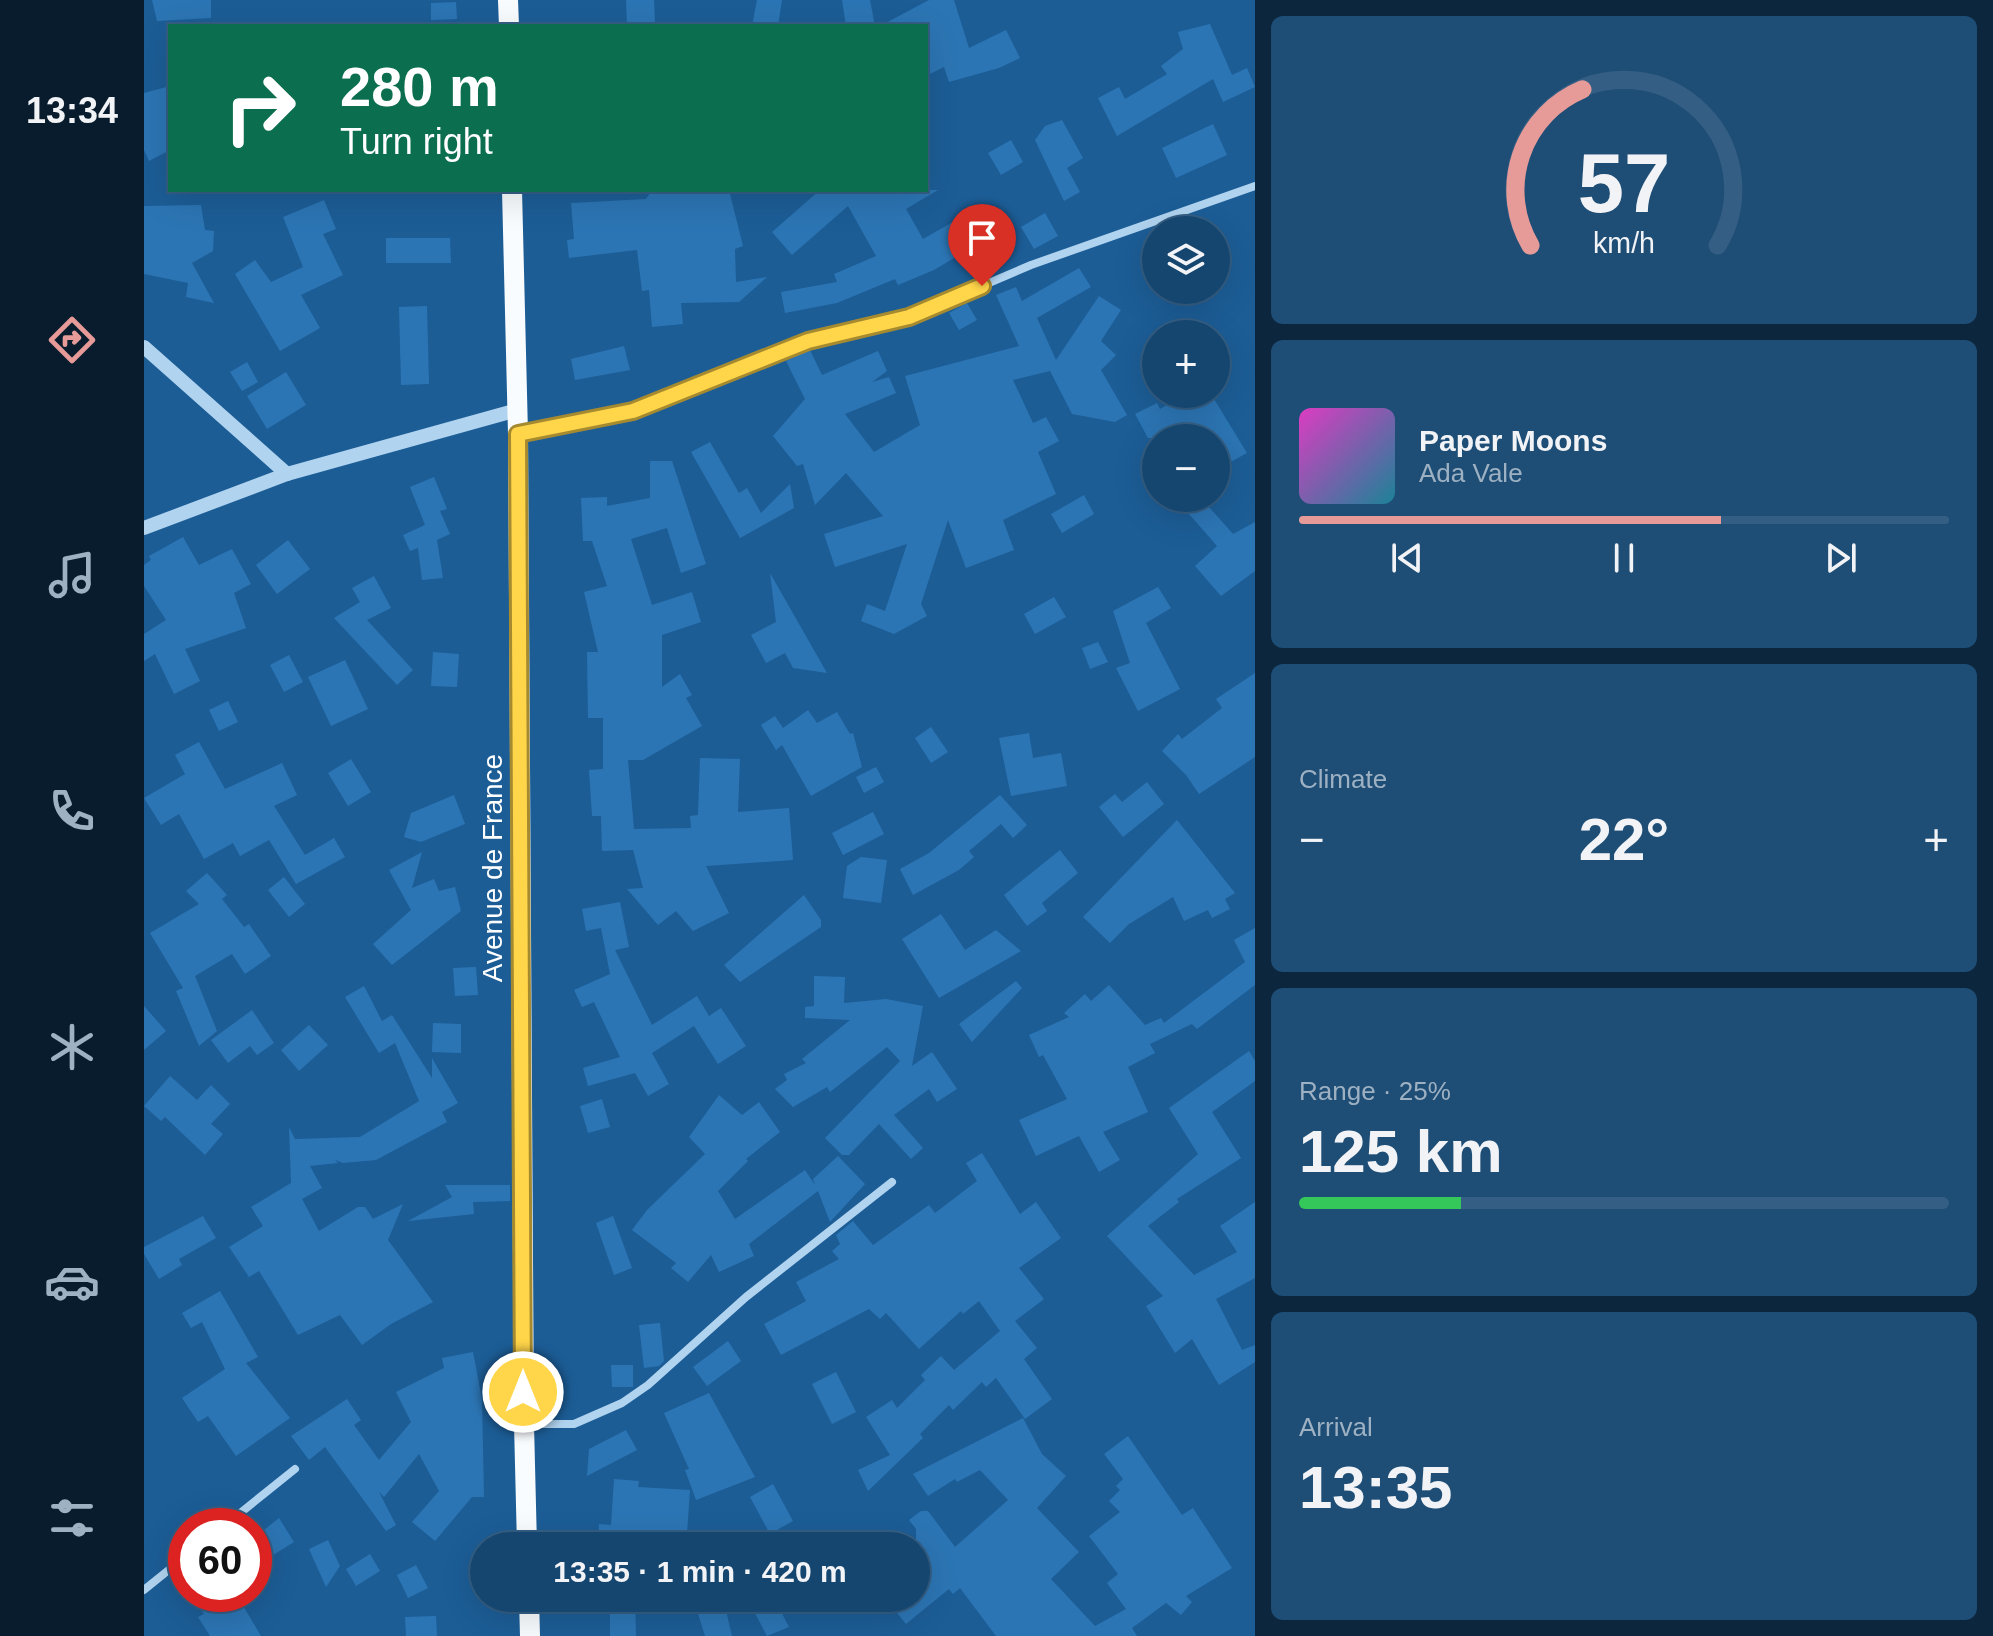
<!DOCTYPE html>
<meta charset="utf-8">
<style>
body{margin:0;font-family:Helvetica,sans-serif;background:#1e4d75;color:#f1f3f6;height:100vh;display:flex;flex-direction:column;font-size:30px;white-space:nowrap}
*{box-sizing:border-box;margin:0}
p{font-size:26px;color:#9db1c3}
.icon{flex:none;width:44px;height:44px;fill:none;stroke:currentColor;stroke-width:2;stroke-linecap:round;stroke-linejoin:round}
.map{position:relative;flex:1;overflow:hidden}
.details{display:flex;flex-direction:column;gap:16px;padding:16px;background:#0c263e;width:738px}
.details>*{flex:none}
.hud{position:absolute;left:24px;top:24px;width:760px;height:168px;border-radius:0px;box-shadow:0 8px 32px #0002,0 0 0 2px #345e83;background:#0b6e4f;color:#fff;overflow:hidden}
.controls{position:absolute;left:998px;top:216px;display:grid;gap:16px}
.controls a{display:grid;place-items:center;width:88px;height:88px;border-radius:50%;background:#154670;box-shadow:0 8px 32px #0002,0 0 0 2px #345e83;font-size:40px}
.speed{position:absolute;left:24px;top:1508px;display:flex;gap:16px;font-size:40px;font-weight:700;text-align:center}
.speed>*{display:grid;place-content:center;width:104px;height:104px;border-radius:50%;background:#154670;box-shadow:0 8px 32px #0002,0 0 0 2px #345e83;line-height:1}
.speed .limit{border:12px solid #d22;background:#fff;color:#111}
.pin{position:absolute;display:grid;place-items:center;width:68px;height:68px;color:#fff;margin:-82px -34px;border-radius:50% 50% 50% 0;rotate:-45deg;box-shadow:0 0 8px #0007}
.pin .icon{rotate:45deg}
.me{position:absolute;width:88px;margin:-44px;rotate:0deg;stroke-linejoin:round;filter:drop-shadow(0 0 6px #0008)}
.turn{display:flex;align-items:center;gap:28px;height:168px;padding:0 40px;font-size:36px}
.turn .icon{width:104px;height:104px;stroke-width:2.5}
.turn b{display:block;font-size:56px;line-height:68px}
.big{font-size:60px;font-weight:700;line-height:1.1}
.details .card{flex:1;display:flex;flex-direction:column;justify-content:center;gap:12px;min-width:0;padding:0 28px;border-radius:12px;background:#1e4d75}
.details .dial{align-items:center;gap:0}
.dial svg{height:208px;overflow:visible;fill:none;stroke:#345e83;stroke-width:7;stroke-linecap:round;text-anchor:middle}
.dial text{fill:#f1f3f6;stroke:none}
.song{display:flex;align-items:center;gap:24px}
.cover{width:96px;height:96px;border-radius:12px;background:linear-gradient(135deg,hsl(310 70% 55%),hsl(190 70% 35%))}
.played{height:8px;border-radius:4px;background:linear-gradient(90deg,#e69b98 65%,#345e83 65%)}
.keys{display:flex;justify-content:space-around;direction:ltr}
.heat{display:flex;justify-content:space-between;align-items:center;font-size:44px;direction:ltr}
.charge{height:12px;border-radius:6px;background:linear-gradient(90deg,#34c759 25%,#345e83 0)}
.trip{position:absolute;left:326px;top:1532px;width:460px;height:80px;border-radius:40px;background:#154670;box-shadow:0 8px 32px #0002,0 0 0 2px #345e83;font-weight:700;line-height:80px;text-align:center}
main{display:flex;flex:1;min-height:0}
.tabs{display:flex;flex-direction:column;width:144px;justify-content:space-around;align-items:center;background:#081c2d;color:#9db1c3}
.tabs .icon{width:56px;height:56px}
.tabs .on{color:#e69b98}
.tabs b{font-size:36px;color:#f1f3f6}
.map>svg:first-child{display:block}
.building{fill:#2c75b4}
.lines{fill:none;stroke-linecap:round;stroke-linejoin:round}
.minor{stroke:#b0d3ef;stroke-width:8}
.tertiary{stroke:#b0d3ef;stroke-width:14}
.primary{stroke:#f9fcff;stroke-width:20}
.route-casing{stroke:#a68a30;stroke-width:20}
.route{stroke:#ffd54a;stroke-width:14}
.labels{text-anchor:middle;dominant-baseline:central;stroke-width:8;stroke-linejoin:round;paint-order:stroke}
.street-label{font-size:28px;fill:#fff;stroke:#1c5d96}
</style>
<main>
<nav class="tabs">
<b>13:34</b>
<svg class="icon on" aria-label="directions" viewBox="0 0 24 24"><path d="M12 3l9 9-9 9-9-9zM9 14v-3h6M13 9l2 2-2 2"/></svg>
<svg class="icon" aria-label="music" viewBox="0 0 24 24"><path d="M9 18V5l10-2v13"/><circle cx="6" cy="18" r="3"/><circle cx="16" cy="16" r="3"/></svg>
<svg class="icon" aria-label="phone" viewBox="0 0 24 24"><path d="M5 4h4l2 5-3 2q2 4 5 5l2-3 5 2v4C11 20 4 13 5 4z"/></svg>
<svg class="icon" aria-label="climate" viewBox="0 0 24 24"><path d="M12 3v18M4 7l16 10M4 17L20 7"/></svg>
<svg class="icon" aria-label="car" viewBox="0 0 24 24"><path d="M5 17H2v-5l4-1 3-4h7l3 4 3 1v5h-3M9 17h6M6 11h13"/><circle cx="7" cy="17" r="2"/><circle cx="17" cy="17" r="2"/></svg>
<svg class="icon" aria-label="filters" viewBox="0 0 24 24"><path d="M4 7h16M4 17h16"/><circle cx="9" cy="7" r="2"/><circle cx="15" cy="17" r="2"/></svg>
</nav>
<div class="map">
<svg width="1111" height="1636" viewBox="0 0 1111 1636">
<rect width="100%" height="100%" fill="#1c5d96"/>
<!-- building -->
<g class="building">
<path d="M 8,0 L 67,0 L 67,18 L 13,21 Z"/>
<path d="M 482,0 L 510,0 L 511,23 L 483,24 Z"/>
<path d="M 613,0 L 638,0 L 634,26 L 608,26 Z"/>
<path d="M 698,0 L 726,0 L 731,26 L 702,26 Z"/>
<path d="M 785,0 L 810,0 L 825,48 L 862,30 L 876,58 L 855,68 L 805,82 L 800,67 L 782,76 L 782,26 L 736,26 Z"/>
<path d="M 312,2 L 313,19 L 287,20 L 287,3 Z"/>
<path d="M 1066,24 L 1088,75 L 1103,68 L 1111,87 L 1079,102 L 1069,79 L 973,136 L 954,98 L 975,87 L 981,99 L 1023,74 L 1017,66 L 1039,49 L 1034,32 Z"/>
<path d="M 26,86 L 26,150 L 5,161 L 0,150 L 0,93 Z"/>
<path d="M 918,120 L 939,158 L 923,168 L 936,192 L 920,201 L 891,140 L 901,126 Z"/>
<path d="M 1069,124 L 1083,155 L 1032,178 L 1018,148 Z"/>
<path d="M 867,140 L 879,162 L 857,175 L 844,153 Z"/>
<path d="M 508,190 L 585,190 L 599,246 L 591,249 L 592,282 L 623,277 L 595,302 L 537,303 L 539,324 L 508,327 L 505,290 L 498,291 L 493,250 L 425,258 L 423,240 L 430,239 L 427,203 L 502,199 Z"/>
<path d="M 676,190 L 794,190 L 762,209 L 779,239 L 821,215 L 837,242 L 790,270 L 754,285 L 751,279 L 693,303 L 641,313 L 637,292 L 693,282 L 690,274 L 732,256 L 704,206 L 648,255 L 628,232 Z"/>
<path d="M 180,200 L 192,229 L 179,234 L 199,275 L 157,295 L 176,328 L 136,351 L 91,274 L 111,260 L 127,282 L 159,267 L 139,217 Z"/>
<path d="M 57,205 L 61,230 L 70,231 L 69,251 L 48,263 L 70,303 L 42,297 L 44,283 L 0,274 L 0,206 Z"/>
<path d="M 901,213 L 914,236 L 890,249 L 877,227 Z"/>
<path d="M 242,238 L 306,238 L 307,263 L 242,263 Z"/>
<path d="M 935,268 L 947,287 L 893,318 L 912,360 L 955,296 L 977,310 L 957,341 L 972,355 L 957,370 L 983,415 L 971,422 L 928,414 L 906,371 L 869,380 L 889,423 L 902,417 L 915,441 L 894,452 L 912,494 L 859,520 L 870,550 L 822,568 L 804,520 L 777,604 L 783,616 L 750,634 L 717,621 L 723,604 L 741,611 L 763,544 L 691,567 L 680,534 L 739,516 L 702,473 L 671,505 L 659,464 L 653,466 L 629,436 L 661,399 L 642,361 L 666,350 L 678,375 L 734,351 L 743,371 L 728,382 L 745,377 L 752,393 L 701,414 L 730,452 L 776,425 L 761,376 L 875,346 L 852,295 L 872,287 L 878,301 Z"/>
<path d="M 823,303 L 833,320 L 815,330 L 805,313 Z"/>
<path d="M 283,306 L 285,384 L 257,385 L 255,307 Z"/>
<path d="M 480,346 L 486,370 L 431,380 L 427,359 Z"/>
<path d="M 103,362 L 114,382 L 98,391 L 86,372 Z"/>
<path d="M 142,372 L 162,405 L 123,429 L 103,396 Z"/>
<path d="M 1043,394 L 1067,394 L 1103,453 L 1072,470 L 1072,438 L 1004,438 L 991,414 L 1013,403 L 1016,409 Z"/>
<path d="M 566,442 L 595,493 L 603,488 L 617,513 L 646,484 L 650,508 L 596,538 L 547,452 Z"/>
<path d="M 506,461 L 528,461 L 562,564 L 537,573 L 523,528 L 487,539 L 508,605 L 548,592 L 557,622 L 518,635 L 518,687 L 536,674 L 548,695 L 542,698 L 558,726 L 499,760 L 484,760 L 490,829 L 547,828 L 546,816 L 554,815 L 556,758 L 596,759 L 594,812 L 645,808 L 649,860 L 562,866 L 585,913 L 549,931 L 532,911 L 514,925 L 483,889 L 499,888 L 489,850 L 458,851 L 457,816 L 448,816 L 445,770 L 459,769 L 459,718 L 444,718 L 443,652 L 454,652 L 440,592 L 463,586 L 448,541 L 439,541 L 437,498 L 463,497 L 463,506 L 506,498 Z"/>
<path d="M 290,477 L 303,509 L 296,511 L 306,534 L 293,540 L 299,578 L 278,580 L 274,548 L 266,551 L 259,535 L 281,525 L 266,487 Z"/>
<path d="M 940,495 L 950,514 L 918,533 L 907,514 Z"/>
<path d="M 1031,498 L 1057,498 L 1089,534 L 1111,522 L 1111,571 L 1077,596 L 1051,566 L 1073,546 Z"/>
<path d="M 39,537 L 55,565 L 88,549 L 107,584 L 90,593 L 102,628 L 41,649 L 56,681 L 30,694 L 11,654 L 0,661 L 0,634 L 22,620 L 0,586 L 0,565 L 7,560 L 5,556 Z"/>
<path d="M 144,540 L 166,569 L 133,594 L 112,565 Z"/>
<path d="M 626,573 L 683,673 L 649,668 L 641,653 L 622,663 L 607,635 L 632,622 Z"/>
<path d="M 230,576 L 247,608 L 223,620 L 269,670 L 253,685 L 190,618 L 216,602 L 208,588 Z"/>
<path d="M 1014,587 L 1027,608 L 1002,623 L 1036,689 L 994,711 L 972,668 L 986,663 L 969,611 Z"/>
<path d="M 910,597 L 922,617 L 891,634 L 880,614 Z"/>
<path d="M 954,642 L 964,662 L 946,669 L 938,648 Z"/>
<path d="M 289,652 L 315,654 L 313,687 L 287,686 Z"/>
<path d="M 145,655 L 159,682 L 140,692 L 126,665 Z"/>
<path d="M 201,660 L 224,709 L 187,726 L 164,677 Z"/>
<path d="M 1111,673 L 1111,757 L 1055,794 L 1042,775 L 1018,751 L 1034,734 L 1038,739 L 1078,708 L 1072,699 Z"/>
<path d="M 84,701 L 94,722 L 75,731 L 65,710 Z"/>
<path d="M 664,710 L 673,723 L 693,712 L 706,734 L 709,733 L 718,767 L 667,796 L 638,745 L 632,750 L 617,725 L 631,716 L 639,728 Z"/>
<path d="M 787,727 L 804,752 L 787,763 L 771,738 Z"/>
<path d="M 885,733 L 889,758 L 917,753 L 923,786 L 867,796 L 855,738 Z"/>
<path d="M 55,742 L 81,789 L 138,763 L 153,795 L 130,806 L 161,855 L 190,838 L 201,857 L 152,884 L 125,840 L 96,856 L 89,843 L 60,859 L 35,814 L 17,825 L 0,798 L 41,774 L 31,755 Z"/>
<path d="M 207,759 L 227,792 L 204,806 L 184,773 Z"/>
<path d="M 732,767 L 740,782 L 720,793 L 712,777 Z"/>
<path d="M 1003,782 L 1020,804 L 979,837 L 955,807 L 971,794 L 978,802 Z"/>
<path d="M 310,795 L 321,824 L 277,842 L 260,837 L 267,813 Z"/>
<path d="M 856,795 L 883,825 L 869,838 L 857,824 L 825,851 L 830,857 L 815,870 L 769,895 L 756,869 L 785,853 Z"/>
<path d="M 729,812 L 740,834 L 699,855 L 688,833 Z"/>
<path d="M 1033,820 L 1091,893 L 1081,899 L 1086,909 L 1068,918 L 1064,910 L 1040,921 L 1029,897 L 985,924 L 966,943 L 939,917 Z"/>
<path d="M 916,850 L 934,873 L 898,903 L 903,911 L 883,926 L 860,895 Z"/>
<path d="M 278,852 L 268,888 L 290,879 L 295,891 L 311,887 L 317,911 L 248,965 L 229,944 L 267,910 L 245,870 Z"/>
<path d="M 717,857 L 743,860 L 737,903 L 699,898 L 703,866 Z"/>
<path d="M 63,873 L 83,895 L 78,899 L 100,927 L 105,924 L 127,956 L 101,974 L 88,954 L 51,976 L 73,1031 L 55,1046 L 32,991 L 39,988 L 6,933 L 55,904 L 42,891 Z"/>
<path d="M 140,877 L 161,904 L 145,917 L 124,890 Z"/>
<path d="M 660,895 L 677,920 L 677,927 L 596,982 L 580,965 Z"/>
<path d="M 476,902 L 485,947 L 471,950 L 508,1025 L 553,996 L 565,1016 L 577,1008 L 602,1046 L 574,1064 L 550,1026 L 508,1053 L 525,1084 L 504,1096 L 491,1073 L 444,1086 L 439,1068 L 476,1057 L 450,1002 L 438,1007 L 430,990 L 466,974 L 457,928 L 442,931 L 438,909 Z"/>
<path d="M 797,914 L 821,950 L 852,930 L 877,951 L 795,998 L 758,939 Z"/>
<path d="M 1111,928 L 1111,985 L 1053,1029 L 1048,1024 L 1006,1044 L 1011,1053 L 984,1067 L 1004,1112 L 959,1132 L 976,1160 L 955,1172 L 935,1136 L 892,1156 L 875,1120 L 923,1099 L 899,1055 L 895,1057 L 885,1035 L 925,1017 L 920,1013 L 941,994 L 947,1001 L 965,985 L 1001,1025 L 1017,1018 L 1020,1023 L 1101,962 L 1090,940 Z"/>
<path d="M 332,967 L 334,995 L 311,996 L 309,968 Z"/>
<path d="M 670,976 L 701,977 L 700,1003 L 742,999 L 779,1006 L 768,1066 L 788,1052 L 813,1089 L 793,1102 L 785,1089 L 750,1115 L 779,1148 L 767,1159 L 735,1124 L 705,1155 L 698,1155 L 681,1138 L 756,1061 L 743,1047 L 686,1092 L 683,1087 L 649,1107 L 631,1089 L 643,1080 L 640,1074 L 662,1063 L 658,1059 L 706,1020 L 661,1018 L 661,1007 L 670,1006 Z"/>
<path d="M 872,981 L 878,988 L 828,1042 L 815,1024 Z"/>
<path d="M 220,986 L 238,1021 L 248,1015 L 288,1078 L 288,1058 L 314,1103 L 298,1112 L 303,1122 L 232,1160 L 199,1163 L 191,1160 L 194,1163 L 166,1166 L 178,1188 L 158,1199 L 175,1231 L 214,1207 L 221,1207 L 229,1219 L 259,1204 L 244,1240 L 289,1302 L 247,1324 L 218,1345 L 196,1315 L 154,1335 L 115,1271 L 105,1277 L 85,1247 L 119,1226 L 107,1207 L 147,1183 L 145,1127 L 151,1139 L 216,1137 L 275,1101 L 251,1043 L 235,1053 L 201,997 Z"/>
<path d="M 0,1006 L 22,1031 L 0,1050 Z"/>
<path d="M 108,1010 L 130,1043 L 113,1055 L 106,1046 L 84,1063 L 67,1040 Z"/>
<path d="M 289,1023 L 317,1024 L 317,1053 L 288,1052 Z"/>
<path d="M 165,1025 L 184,1045 L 155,1071 L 137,1050 Z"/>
<path d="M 1105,1051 L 1111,1061 L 1111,1081 L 1068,1112 L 1097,1158 L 1033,1199 L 1035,1202 L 1004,1226 L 1050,1275 L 1093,1252 L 1076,1226 L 1111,1202 L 1111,1278 L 1072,1299 L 1098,1350 L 1111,1345 L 1111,1362 L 1075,1385 L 1048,1339 L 1031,1353 L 1002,1306 L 1019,1296 L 963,1236 L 1054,1154 L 1025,1108 Z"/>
<path d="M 26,1076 L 53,1100 L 67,1085 L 86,1104 L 67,1124 L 79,1134 L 61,1155 L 21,1117 L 17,1121 L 0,1106 Z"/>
<path d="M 575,1095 L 598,1115 L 615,1102 L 636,1132 L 602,1159 L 604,1161 L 574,1191 L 591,1219 L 661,1170 L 671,1185 L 669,1179 L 694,1156 L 721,1184 L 686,1222 L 674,1191 L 605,1244 L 610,1256 L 575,1272 L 567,1255 L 544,1282 L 527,1268 L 532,1263 L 488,1230 L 503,1210 L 561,1154 L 545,1137 Z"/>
<path d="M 458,1099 L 466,1127 L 444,1133 L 436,1106 Z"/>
<path d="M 838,1153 L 876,1214 L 892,1202 L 917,1238 L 875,1268 L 900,1299 L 871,1321 L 893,1348 L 880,1359 L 908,1399 L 881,1419 L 852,1378 L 842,1387 L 838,1382 L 809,1410 L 805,1405 L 776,1434 L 779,1438 L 724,1491 L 714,1470 L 746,1455 L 722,1417 L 748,1400 L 753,1408 L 781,1380 L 777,1375 L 797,1356 L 810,1370 L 856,1331 L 835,1301 L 819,1314 L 817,1311 L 775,1349 L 742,1313 L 736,1319 L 725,1309 L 637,1355 L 620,1324 L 662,1301 L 652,1282 L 695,1259 L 688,1251 L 696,1244 L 692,1235 L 709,1221 L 729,1245 L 785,1205 L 791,1213 L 833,1181 L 822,1163 Z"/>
<path d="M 301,1185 L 366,1185 L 366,1201 L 329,1202 L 330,1214 L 264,1221 L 308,1197 Z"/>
<path d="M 59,1216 L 72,1238 L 35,1259 L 38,1265 L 15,1279 L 0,1254 L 0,1247 Z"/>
<path d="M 469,1216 L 488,1268 L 470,1275 L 452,1223 Z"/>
<path d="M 76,1291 L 114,1357 L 102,1363 L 146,1418 L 92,1456 L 64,1416 L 54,1422 L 38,1398 L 81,1369 L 58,1322 L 47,1328 L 38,1313 Z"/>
<path d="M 516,1323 L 520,1361 L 515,1366 L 500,1368 L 495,1325 Z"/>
<path d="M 584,1341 L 597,1361 L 563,1386 L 549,1367 Z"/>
<path d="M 329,1352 L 338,1399 L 340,1497 L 328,1497 L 291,1541 L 268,1522 L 295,1491 L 275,1454 L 240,1497 L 235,1492 L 252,1525 L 242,1531 L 181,1447 L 165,1460 L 147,1436 L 203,1399 L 217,1420 L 210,1425 L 235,1460 L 267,1422 L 252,1392 L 300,1368 L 298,1358 Z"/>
<path d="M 467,1365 L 489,1365 L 489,1387 L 468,1387 Z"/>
<path d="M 692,1372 L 712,1412 L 688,1424 L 668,1384 Z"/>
<path d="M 565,1393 L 611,1477 L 552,1500 L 541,1470 L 545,1469 L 520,1413 Z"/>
<path d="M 879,1418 L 898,1454 L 922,1476 L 893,1508 L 935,1552 L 907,1579 L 951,1626 L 982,1609 L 963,1583 L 974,1574 L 945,1536 L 976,1512 L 965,1501 L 976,1490 L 972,1486 L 979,1479 L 960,1454 L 984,1436 L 1038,1515 L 1049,1508 L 1088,1568 L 1042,1596 L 1048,1602 L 1037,1615 L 1022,1603 L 988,1628 L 993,1636 L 852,1636 L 816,1588 L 809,1594 L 805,1589 L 762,1624 L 741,1598 L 772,1598 L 772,1529 L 765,1520 L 777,1511 L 784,1511 L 811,1547 L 864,1500 L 836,1470 L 813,1482 L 811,1479 L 784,1496 L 769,1474 Z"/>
<path d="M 482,1430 L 493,1450 L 443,1476 L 445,1449 Z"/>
<path d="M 470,1479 L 495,1481 L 494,1487 L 546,1490 L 543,1534 L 494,1531 L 494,1546 L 454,1546 L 455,1524 L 467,1525 Z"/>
<path d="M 629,1484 L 649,1521 L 626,1534 L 606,1497 Z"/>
<path d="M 135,1518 L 150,1542 L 110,1567 L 110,1538 Z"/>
<path d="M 184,1540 L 196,1566 L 182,1587 L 165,1549 Z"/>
<path d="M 226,1554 L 236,1571 L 212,1586 L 202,1569 Z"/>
<path d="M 272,1565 L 284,1588 L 264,1598 L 253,1575 Z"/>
<path d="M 48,1594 L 92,1594 L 117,1636 L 66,1636 L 54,1617 L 60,1614 Z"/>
<path d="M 466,1598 L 491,1598 L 492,1636 L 466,1636 Z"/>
<path d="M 549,1598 L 579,1598 L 588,1636 L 561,1636 Z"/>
<path d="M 603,1598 L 630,1598 L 645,1627 L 623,1636 Z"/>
<path d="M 292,1616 L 293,1636 L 262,1636 L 261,1617 Z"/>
</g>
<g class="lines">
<!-- minor -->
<g class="minor">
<path d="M 375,434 L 489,411 L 649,346 L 680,335 L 765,317 L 887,265 L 1111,186"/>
<path d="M 381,1424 L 430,1424 L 478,1403 L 504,1385 L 602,1297 L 748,1182"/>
<path d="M 80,1526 L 151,1469"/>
<path d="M 0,1590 L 42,1556"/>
</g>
<!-- tertiary -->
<g class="tertiary">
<path d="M 0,347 L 143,474"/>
<path d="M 0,528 L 143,474 L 373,410"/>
</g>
<!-- primary -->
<g class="primary">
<path d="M 364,0 L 365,26"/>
<path d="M 368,190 L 374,434 L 380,1424 L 383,1546"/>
<path d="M 385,1598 L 386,1636"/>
</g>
</g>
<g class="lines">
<defs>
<path id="route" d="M 379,1392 L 374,434 L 489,411 L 664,341 L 765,317 L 838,286"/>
</defs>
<!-- route casing -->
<use href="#route" class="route-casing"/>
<!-- route -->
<use href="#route" class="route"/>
</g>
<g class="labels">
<!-- street labels -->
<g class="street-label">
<text transform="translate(348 868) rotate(-90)">Avenue de France</text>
</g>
</g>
</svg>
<div class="controls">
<a><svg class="icon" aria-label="layers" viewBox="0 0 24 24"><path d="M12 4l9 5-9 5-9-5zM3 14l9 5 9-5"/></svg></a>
<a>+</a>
<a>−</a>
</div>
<div class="speed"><div class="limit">60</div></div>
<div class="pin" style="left:838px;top:286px;background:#d93025"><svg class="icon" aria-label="arrive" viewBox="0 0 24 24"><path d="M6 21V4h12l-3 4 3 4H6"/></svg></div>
<svg class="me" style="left:379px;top:1392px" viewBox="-20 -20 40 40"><circle r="17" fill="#ffd54a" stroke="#fff" stroke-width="3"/><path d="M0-11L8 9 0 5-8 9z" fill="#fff"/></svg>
<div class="trip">13:35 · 1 min · 420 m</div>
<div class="hud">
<div class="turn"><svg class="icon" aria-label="right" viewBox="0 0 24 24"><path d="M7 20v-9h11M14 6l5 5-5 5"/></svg><div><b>280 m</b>Turn right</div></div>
</div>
</div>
<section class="details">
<div class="card dial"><svg viewBox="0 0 100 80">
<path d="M14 69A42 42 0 1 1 86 69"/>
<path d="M14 69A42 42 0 0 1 34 9" stroke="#e69b98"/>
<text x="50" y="56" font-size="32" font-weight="700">57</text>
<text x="50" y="72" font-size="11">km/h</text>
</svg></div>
<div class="card">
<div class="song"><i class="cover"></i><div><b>Paper Moons</b><p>Ada Vale</p></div></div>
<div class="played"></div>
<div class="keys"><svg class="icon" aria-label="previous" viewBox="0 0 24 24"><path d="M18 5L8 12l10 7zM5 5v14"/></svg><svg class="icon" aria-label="pause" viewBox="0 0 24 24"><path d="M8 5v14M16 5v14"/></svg><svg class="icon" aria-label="next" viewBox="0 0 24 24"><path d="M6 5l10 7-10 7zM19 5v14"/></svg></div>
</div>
<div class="card"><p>Climate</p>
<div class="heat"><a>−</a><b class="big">22°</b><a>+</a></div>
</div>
<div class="card"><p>Range · 25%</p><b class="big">125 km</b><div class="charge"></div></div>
<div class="card"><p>Arrival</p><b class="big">13:35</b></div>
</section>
</main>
